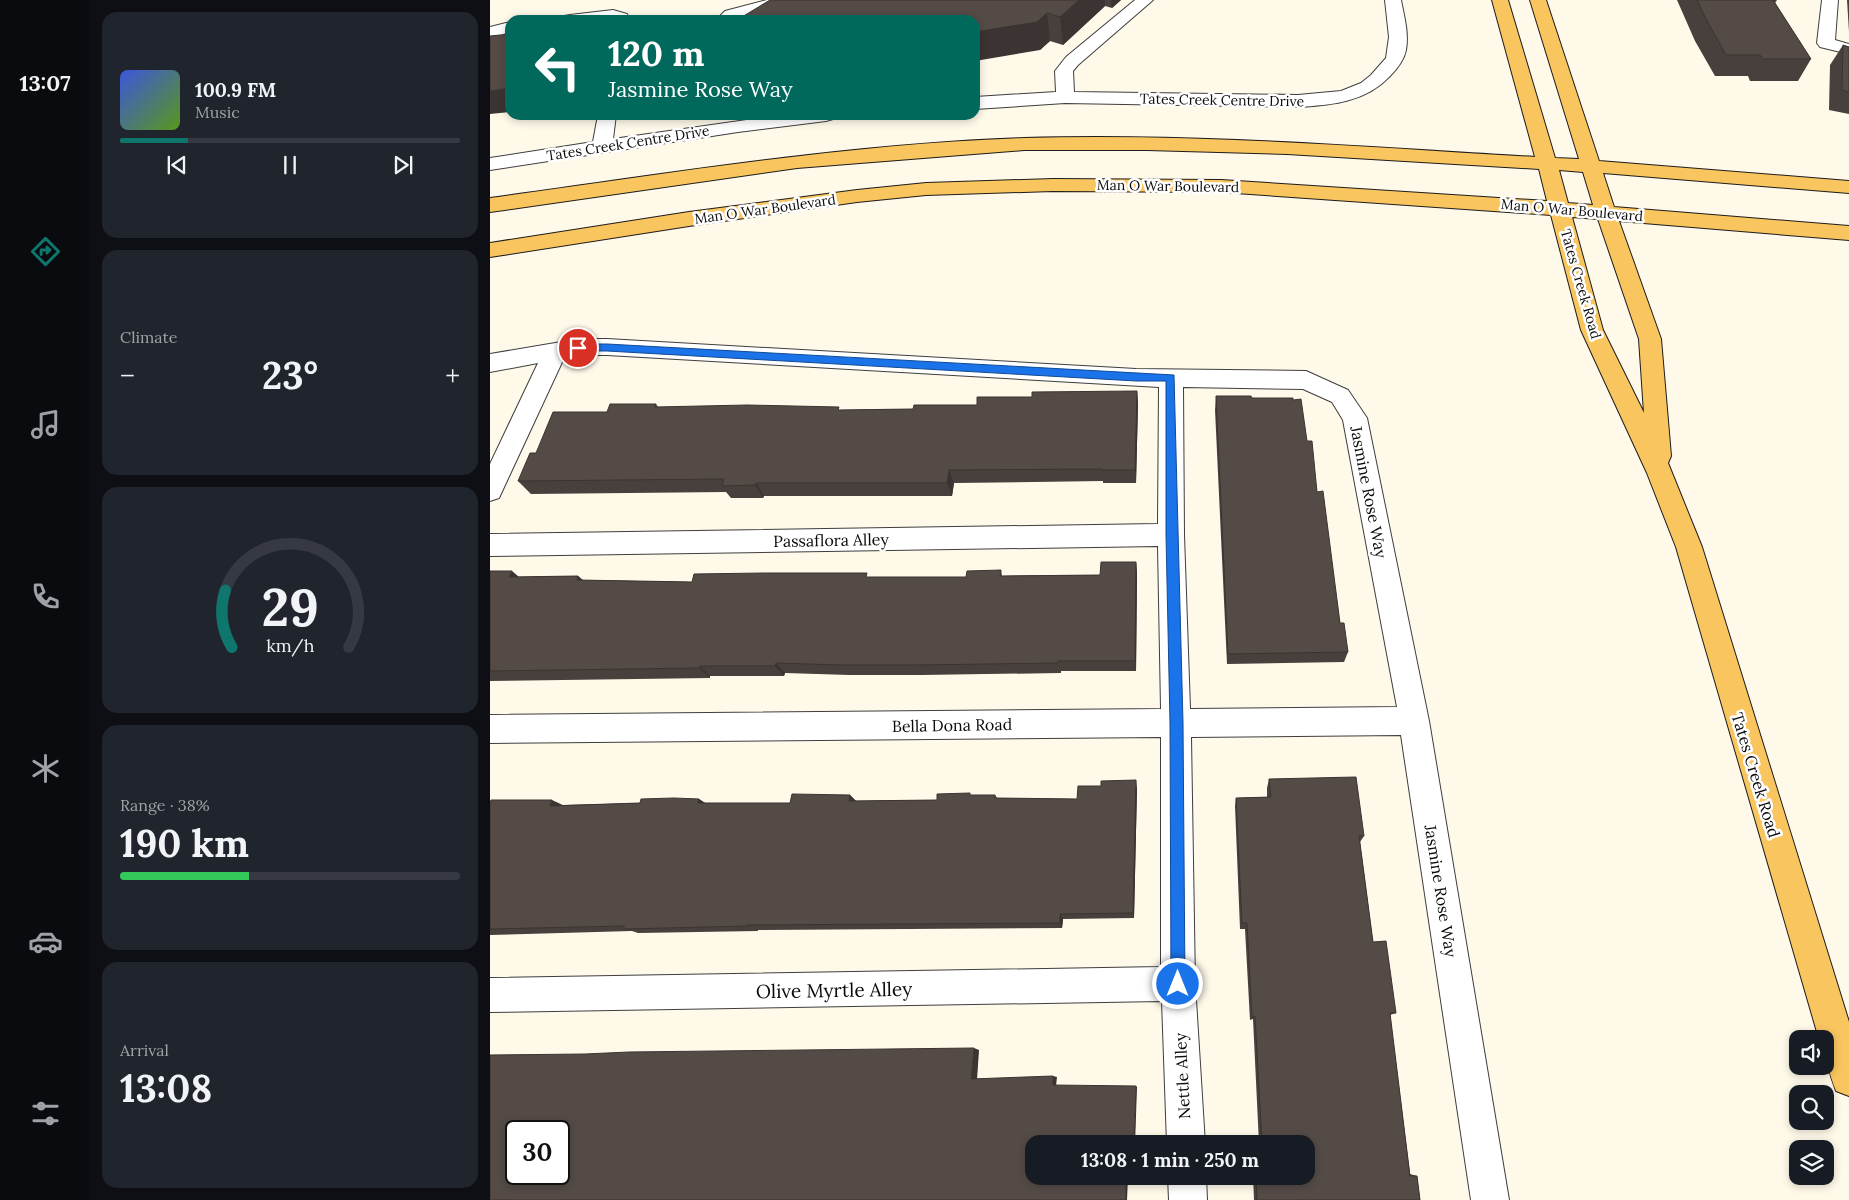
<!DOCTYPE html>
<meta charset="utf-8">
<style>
body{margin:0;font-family:Lora,serif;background:#20242c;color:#f1f3f6;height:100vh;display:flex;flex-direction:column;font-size:19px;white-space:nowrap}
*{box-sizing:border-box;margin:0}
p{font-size:16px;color:#9ea1a6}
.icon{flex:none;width:28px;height:28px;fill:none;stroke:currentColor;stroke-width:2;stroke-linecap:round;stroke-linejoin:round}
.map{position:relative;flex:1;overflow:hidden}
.details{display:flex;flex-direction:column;gap:12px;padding:12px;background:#0d0f14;width:400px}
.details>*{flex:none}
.hud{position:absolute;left:15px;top:15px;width:475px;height:105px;border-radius:15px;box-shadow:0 2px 8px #0003;background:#00695c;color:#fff;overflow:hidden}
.buttons{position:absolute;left:1299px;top:1030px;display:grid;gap:10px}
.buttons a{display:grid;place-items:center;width:45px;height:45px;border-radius:10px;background:#171b24;box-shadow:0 2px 8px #0003;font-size:25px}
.speed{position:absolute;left:15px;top:1120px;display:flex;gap:10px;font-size:25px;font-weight:700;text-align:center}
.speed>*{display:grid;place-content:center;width:65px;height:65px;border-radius:50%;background:#171b24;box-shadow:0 2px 8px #0003;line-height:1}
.speed .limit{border:2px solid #111;border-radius:8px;background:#fff;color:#111}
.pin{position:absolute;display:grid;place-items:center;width:42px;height:42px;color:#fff;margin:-21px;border:2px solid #fff;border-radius:50%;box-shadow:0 1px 5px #0007}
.me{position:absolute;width:55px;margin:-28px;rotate:0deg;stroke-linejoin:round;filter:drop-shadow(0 0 4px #0008)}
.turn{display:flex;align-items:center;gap:18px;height:105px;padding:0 20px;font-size:22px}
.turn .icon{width:65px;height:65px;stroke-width:2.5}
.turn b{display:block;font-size:35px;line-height:42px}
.big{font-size:38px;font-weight:700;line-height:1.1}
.details .widget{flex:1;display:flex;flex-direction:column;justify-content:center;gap:8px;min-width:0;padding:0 18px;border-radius:15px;background:#20242c}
.details .dial{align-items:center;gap:0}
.dial svg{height:130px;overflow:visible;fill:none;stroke:#363941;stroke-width:7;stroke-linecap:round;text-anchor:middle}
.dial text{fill:#f1f3f6;stroke:none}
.song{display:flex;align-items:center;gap:15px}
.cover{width:60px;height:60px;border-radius:8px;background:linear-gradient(135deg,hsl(230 70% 55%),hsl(90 70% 35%))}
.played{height:5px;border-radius:2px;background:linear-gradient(90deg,#0f766e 20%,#363941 20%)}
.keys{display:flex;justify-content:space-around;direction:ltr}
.heat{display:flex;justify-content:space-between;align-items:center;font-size:28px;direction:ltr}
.charge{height:8px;border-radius:4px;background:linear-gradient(90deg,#34c759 38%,#363941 0)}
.trip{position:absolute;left:535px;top:1135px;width:290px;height:50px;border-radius:15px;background:#171b24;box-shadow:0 2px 8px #0003;font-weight:700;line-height:50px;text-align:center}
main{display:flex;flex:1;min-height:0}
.tab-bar{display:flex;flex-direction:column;width:90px;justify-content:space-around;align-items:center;background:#090b0e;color:#9ea1a6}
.tab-bar .icon{width:35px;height:35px}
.tab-bar .on{color:#0f766e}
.tab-bar b{font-size:22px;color:#f1f3f6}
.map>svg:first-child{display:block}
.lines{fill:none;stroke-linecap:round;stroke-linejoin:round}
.minor-casing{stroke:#3e3e3e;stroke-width:2}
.major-casing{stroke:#1c1c1c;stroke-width:2}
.minor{fill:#fff;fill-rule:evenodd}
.major{fill:#f9c55f;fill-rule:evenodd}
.wall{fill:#48403d}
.shaded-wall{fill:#3b3432}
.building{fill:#544b47;stroke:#3b3432;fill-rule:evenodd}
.route{fill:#1a73e8;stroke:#114b97}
.labels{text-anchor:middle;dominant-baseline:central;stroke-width:5;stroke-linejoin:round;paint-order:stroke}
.far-street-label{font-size:14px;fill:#0b0b0b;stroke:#fff}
.street-label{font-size:16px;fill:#0b0b0b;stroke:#fff}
.near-street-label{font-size:19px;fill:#0b0b0b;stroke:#fff}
</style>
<main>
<nav class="tab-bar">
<b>13:07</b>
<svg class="icon on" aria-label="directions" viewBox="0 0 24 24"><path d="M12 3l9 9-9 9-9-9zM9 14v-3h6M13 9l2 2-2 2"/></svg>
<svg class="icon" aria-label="music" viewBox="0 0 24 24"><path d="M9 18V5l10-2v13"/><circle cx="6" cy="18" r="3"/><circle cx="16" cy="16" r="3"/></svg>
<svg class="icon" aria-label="phone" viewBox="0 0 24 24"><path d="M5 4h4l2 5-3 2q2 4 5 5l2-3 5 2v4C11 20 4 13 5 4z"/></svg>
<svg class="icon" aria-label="climate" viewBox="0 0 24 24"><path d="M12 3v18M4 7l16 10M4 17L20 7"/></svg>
<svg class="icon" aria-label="car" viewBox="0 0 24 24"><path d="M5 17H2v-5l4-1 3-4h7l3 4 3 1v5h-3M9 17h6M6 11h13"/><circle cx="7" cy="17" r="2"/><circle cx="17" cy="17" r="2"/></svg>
<svg class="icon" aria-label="filters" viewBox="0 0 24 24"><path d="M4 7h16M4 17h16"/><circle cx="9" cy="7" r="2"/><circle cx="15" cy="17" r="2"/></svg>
</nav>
<section class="details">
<div class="widget">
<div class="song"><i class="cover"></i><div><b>100.9 FM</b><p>Music</p></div></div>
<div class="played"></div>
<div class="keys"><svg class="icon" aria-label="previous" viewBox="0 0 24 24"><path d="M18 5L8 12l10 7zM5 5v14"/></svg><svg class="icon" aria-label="pause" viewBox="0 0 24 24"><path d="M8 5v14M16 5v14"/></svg><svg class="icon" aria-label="next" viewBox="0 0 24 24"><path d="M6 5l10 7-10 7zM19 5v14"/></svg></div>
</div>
<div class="widget"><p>Climate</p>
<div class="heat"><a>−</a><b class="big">23°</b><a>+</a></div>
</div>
<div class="widget dial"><svg viewBox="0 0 100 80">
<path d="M14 69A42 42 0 1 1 86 69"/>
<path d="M14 69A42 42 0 0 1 10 34" stroke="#0f766e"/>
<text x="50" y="56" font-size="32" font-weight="700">29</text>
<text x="50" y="72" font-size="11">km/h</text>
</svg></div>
<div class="widget"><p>Range · 38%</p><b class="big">190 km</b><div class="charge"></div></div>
<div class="widget"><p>Arrival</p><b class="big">13:08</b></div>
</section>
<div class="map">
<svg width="1359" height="1200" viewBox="0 0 1359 1200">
<rect width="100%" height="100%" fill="#fff9e9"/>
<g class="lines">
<defs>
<g id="minor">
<path d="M 277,0 L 304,0 L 302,4 L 245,20 L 226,20 L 235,11 Z"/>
<path d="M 645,0 L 663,0 L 588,65 L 583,71 L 584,92 L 808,95 L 851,91 L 871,83 L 881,75 L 896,58 L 899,37 L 895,0 L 911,0 C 914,16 919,33 916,50 C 914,60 907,69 900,76 C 876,102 842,105 808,107 L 575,103 L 485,109 L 485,97 L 566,92 L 565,71 L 576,57 Z"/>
<path d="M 1332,0 L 1348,0 L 1345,40 L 1359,44 L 1359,54 L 1330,47 L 1327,43 Z"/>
<path d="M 123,10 L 137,14 L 140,20 L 71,20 L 74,16 L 80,15 Z"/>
<path d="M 20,22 L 20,32 C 10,33 9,41 0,43 L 0,27 Z"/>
<path d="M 108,115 L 126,115 L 123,139 L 291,115 L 345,115 L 343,119 L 336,121 L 248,132 L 0,170 L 0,158 L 103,142 Z"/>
<path d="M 89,339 L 117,339 L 646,369 L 816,371 L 858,390 L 877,418 L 939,721 L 1019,1200 L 981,1200 L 911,735 L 701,737 L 705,984 L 715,1144 L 677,1144 L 672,1001 L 0,1012 L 0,978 L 671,967 L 671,737 L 0,743 L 0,715 L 671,709 L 668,546 L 0,556 L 0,534 L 668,524 L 669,387 L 117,355 L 89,355 L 74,358 L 9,498 L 0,501 L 0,464 L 48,363 L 0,372 L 0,354 ZM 693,387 L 813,389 L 842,402 L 853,420 L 907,707 L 700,709 L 694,535 Z"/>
<path d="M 678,1176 L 716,1176 L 717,1200 L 679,1200 Z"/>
</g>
<path id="major" d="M 1002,0 L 1018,0 L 1065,158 L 1089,159 L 1040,0 L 1056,0 L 1109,161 L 1359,181 L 1359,193 L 1113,173 L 1124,207 L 1359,226 L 1359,240 L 1129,221 L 1171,339 L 1181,456 L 1178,463 L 1212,547 L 1359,1022 L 1359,1096 L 1346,1091 C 1339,1073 1335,1058 1335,1039 L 1329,1039 L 1186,547 L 1157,473 L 1091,330 L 1061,215 L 731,192 L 563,191 L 436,195 L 367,202 L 199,226 L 0,257 L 0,243 L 199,212 L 367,190 L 436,183 L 563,179 L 731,180 L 1057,201 L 1049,169 L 797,154 L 657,150 L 534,150 L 307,168 L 0,212 L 0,198 C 177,174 355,144 534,138 C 705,133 876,147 1045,157 ZM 1069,170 L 1093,172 L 1103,205 L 1078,203 ZM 1082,217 L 1108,219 L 1149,339 L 1154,413 L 1113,330 Z"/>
</defs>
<!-- minor casing -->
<use href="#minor" class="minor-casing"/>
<!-- major casing -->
<use href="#major" class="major-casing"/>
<!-- minor -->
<use href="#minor" class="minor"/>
<!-- major -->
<use href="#major" class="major"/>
</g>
<!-- wall -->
<g class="wall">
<path d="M 280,0 L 631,0 L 622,8 L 615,6 L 573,45 L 560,41 L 550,50 Z"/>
<path d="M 1187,0 L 1287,0 L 1285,3 L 1321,59 L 1308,81 L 1260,81 L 1258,76 L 1225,76 L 1205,41 Z"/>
<path d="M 1357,0 L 1359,0 L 1359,32 Z"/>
<path d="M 1353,45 L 1359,47 L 1359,114 L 1339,110 L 1340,65 Z"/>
<path d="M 647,391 L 648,404 L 646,483 L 613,483 L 613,481 L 464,483 L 462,496 L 274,496 L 273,498 L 241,498 L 236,492 L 41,494 L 28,481 L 46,453 L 117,412 L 166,404 L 168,407 L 350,410 L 423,409 L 487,405 L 542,397 Z"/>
<path d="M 726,396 L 803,400 L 817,441 L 827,492 L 850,623 L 858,652 L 854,662 L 737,664 L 725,410 Z"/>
<path d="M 646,562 L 647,574 L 646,671 L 571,671 L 571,673 L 432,675 L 359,675 L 295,673 L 294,676 L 220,676 L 220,678 L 0,681 L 0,571 L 29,577 L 88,576 L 93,580 L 202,582 L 380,577 L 476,577 L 511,570 L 512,576 L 610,575 Z"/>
<path d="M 779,779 L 874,836 L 870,842 L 883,942 L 906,1013 L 900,1015 L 920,1174 L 927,1176 L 930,1200 L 764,1200 L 763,1176 L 816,1176 L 816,1144 L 769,1144 L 763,1019 L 760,1020 L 755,929 L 750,929 L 745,806 L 746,798 L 777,797 L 777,788 Z"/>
<path d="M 647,788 L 644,918 L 573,919 L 572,928 L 268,930 L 268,931 L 148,933 L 142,931 L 0,935 L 0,803 L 73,805 L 150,803 L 209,799 L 215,803 L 300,803 L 360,795 L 366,801 L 447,800 L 481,795 L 505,795 L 507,798 L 587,799 Z"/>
</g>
<!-- shaded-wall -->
<g class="shaded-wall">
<path d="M 589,0 L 615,0 L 615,6 L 573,45 L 570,17 Z"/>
<path d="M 621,0 L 631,0 L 622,8 Z"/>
<path d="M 557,13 L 560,41 L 550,50 L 485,61 L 485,32 Z"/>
<path d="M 20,88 L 20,112 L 0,114 L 0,91 Z"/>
<path d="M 647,391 L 648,404 L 646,483 L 645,470 Z"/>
<path d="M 459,470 L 464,483 L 462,496 L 457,483 Z"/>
<path d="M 266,483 L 274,496 L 273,498 L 265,485 Z"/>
<path d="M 646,562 L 647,574 L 646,671 L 645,661 Z"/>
<path d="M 22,571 L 36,583 L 19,577 Z"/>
<path d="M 88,576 L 101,588 L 87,580 Z"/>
<path d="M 286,663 L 295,673 L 294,676 L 285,666 Z"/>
<path d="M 210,666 L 220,676 L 220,678 L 209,668 Z"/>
<path d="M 646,780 L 647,788 L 644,918 L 643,913 Z"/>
<path d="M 360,795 L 368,803 L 359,801 Z"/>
<path d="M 209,799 L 221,807 L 208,803 Z"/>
<path d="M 62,800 L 77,807 L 60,806 Z"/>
<path d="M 570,914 L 573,919 L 572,928 L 570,923 Z"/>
<path d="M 484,1048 L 489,1050 L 487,1080 L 481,1079 Z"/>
<path d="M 563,1076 L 567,1077 L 566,1086 L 563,1085 Z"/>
<path d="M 646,1086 L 647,1087 L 645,1144 L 644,1144 Z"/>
<path d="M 636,1176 L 638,1176 L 637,1200 L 636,1200 Z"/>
</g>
<!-- building -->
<g class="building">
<path d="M 280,0 L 589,0 L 570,17 L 557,13 L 547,22 L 485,32 L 485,20 L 247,20 Z"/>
<path d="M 1207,0 L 1283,0 L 1321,59 L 1273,59 L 1270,55 L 1236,55 L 1216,19 Z"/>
<path d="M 20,33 L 20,88 L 0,91 L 0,36 L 20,34 Z"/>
<path d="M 1353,45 L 1359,47 L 1359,92 L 1352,90 Z"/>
<path d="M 647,391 L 645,470 L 612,470 L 612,469 L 459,470 L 457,483 L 266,483 L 265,485 L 232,486 L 234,479 L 28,481 L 40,453 L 46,453 L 63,412 L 117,412 L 120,404 L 166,404 L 165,407 L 257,405 L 349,407 L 348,410 L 423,409 L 424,405 L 487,405 L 487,397 L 542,397 L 542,392 Z"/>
<path d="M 726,396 L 761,396 L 762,398 L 803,398 L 803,400 L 811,399 L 817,441 L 822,441 L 827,492 L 833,491 L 850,623 L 854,623 L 858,652 L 738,654 Z"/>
<path d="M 611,562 L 646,562 L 645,661 L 568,661 L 568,663 L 426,665 L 351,665 L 286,663 L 285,666 L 210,666 L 209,668 L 0,671 L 0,571 L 22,571 L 19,577 L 88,576 L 87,580 L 202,582 L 204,574 L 273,573 L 377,573 L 376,577 L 476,577 L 477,571 L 511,570 L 510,576 L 610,575 Z"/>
<path d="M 866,777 L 874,836 L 869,836 L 883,942 L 896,941 L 906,1013 L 900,1013 L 920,1176 L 927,1176 L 930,1200 L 767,1200 L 766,1176 L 816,1176 L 816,1144 L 772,1144 L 765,1016 L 762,1017 L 757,923 L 752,923 L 746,798 L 781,797 L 779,779 Z"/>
<path d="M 646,780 L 643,913 L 570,914 L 570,923 L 257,925 L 257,926 L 134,929 L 134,926 L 0,929 L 0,803 L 1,800 L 62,800 L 60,806 L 150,803 L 151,799 L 184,798 L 209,799 L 208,803 L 300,803 L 302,794 L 360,795 L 359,801 L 447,800 L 447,794 L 480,793 L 480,795 L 505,795 L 505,798 L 587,799 L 588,786 L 611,786 L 611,781 Z"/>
<path d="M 484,1048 L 481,1079 L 563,1076 L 563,1085 L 646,1086 L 644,1144 L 544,1144 L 544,1176 L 636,1176 L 636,1200 L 0,1200 L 0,1055 L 95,1054 L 139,1052 ZM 26,1131 L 69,1131 L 69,1174 L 26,1174 Z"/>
</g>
<!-- route -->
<path class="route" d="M 88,344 L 117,344 L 684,375 L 693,723 L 695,984 L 693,989 L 688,991 L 683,989 L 681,984 L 680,723 L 676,535 L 676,381 L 646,381 L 117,351 L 88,351 L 84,348 Z"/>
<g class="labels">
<!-- far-street labels -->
<g class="far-street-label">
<text transform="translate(732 100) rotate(1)">Tates Creek Centre Drive</text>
<text transform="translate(138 143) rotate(-9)">Tates Creek Centre Drive</text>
<text transform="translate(678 186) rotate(1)">Man O War Boulevard</text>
<text transform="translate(275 209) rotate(-8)">Man O War Boulevard</text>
<text transform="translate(1082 210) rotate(5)">Man O War Boulevard</text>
<text transform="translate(1091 284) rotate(74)">Tates Creek Road</text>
</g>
<!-- street labels -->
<g class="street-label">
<text transform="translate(879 492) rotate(79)">Jasmine Rose Way</text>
<text transform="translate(341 540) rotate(-1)">Passaflora Alley</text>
<text transform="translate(462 725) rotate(-1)">Bella Dona Road</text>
<text transform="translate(1266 775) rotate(73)">Tates Creek Road</text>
<text transform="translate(951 891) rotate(81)">Jasmine Rose Way</text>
<text transform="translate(692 1076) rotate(-93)">Nettle Alley</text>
</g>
<!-- near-street labels -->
<g class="near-street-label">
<text transform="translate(344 990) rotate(-1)">Olive Myrtle Alley</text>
</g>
</g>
</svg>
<div class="buttons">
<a><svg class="icon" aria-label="sound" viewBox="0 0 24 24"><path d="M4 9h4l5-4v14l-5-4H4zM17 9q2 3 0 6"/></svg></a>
<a><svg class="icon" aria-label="search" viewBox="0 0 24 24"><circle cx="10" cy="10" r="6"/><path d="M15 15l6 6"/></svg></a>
<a><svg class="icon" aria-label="layers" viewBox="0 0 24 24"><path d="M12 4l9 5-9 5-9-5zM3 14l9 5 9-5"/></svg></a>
</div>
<div class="speed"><div class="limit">30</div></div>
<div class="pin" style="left:88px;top:348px;background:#d93025"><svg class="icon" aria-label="arrive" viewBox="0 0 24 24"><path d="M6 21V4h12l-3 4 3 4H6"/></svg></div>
<svg class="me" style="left:688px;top:984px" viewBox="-20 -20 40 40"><circle r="17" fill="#1a73e8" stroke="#fff" stroke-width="3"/><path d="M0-11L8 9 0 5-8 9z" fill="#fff"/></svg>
<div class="trip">13:08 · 1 min · 250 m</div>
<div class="hud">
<div class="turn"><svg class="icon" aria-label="left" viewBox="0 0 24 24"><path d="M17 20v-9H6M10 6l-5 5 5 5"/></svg><div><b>120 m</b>Jasmine Rose Way</div></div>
</div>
</div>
</main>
